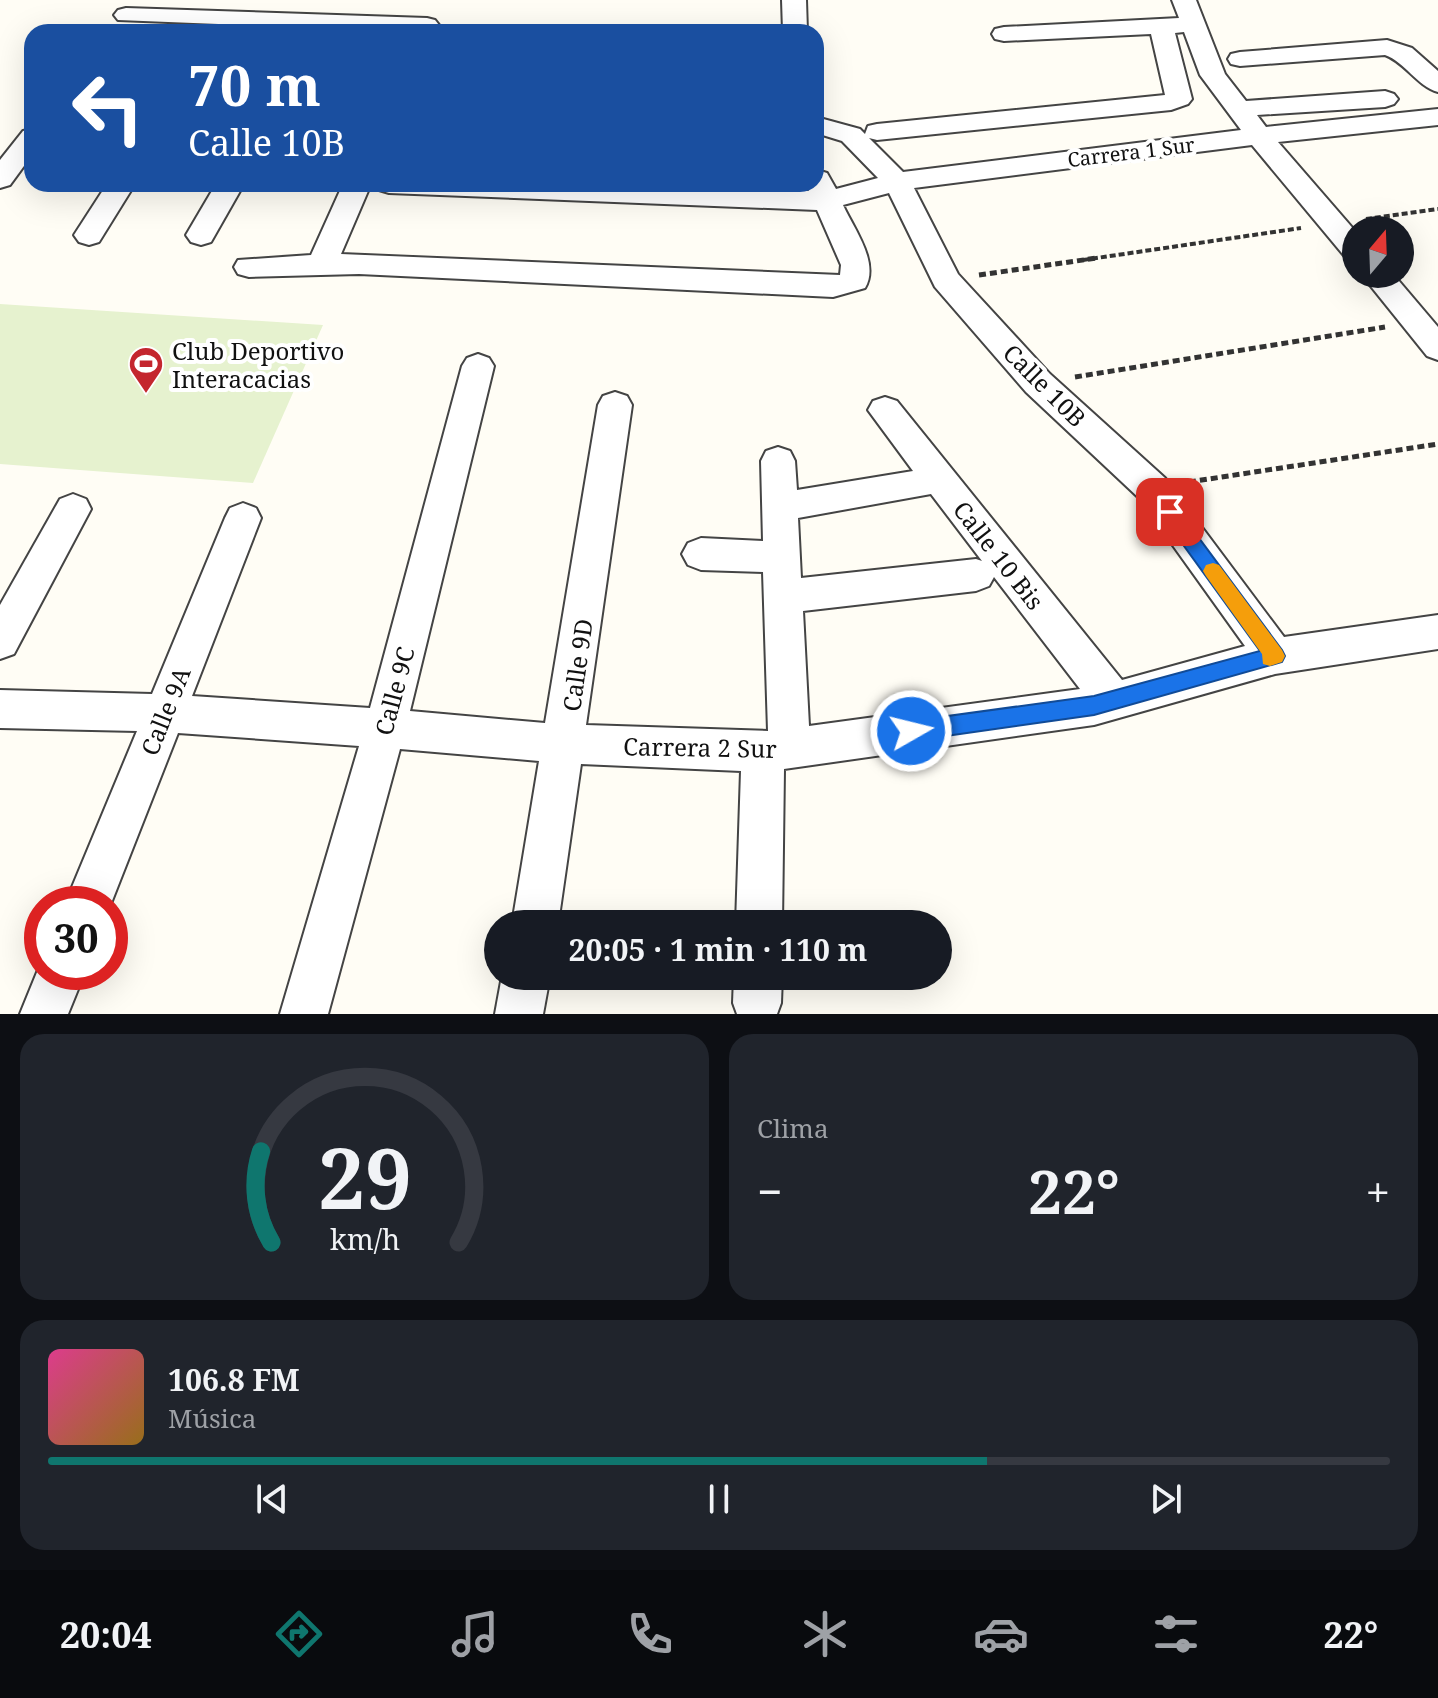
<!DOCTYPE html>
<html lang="es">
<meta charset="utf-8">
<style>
body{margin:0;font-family:"Noto Serif",serif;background:#20242c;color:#f1f3f6;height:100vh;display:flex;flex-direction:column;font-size:30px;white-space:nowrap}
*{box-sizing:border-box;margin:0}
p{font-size:26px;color:#9ea1a6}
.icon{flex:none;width:44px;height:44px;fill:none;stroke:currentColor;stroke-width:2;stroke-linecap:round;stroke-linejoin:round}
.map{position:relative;height:1014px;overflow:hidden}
.drawer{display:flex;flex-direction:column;gap:20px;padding:20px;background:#0d0f14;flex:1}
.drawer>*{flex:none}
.guide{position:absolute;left:24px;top:24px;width:800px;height:168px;border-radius:24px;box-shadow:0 8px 32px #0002;background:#1a4fa0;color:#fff;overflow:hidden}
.needle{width:52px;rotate:19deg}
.tools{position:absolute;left:1342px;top:216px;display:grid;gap:16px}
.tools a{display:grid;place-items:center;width:72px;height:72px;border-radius:50%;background:#171b24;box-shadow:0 8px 32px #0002;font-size:40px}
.speed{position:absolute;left:24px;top:886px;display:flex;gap:16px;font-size:40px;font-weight:700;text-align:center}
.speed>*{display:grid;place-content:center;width:104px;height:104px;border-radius:50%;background:#171b24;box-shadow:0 8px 32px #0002;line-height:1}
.speed .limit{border:12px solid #d22;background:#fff;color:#111}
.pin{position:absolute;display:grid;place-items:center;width:68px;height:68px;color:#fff;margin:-34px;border-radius:16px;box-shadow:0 4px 12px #0006}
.me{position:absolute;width:88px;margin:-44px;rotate:82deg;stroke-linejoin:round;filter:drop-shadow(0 0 6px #0008)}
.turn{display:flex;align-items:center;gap:28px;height:168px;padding:0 32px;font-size:36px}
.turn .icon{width:104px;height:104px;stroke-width:2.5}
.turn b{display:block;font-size:56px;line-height:68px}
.big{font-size:60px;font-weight:700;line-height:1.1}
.drawer .card{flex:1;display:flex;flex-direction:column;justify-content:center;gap:12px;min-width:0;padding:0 28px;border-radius:24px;background:#20242c}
.drawer .dial{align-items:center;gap:0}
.dial svg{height:208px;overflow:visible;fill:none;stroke:#363941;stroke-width:7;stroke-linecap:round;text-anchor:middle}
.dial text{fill:#f1f3f6;stroke:none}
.song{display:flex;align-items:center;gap:24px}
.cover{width:96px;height:96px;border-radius:12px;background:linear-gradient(135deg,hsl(330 70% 55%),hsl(40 70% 35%))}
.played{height:8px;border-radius:4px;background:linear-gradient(90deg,#0f766e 70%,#363941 70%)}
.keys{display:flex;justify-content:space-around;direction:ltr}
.heat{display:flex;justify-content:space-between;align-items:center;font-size:44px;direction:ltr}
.drawer .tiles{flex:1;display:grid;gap:20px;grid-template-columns:1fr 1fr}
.card:last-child{grid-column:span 2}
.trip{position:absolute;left:484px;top:910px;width:468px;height:80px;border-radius:40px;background:#171b24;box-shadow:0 8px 32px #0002;font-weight:700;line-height:80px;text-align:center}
.tab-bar{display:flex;height:128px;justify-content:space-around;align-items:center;background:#090b0e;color:#9ea1a6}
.tab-bar .icon{width:56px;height:56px}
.tab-bar .selected{color:#0f766e}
.tab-bar b{font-size:36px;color:#f1f3f6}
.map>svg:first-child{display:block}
.pitch{fill:#e6f2cf}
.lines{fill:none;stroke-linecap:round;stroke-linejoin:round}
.minor-casing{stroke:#444;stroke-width:4}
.path-far1{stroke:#333;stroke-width:4;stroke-dasharray:6 3;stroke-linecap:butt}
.path{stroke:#333;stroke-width:5;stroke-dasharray:7 4;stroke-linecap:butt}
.minor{fill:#fff;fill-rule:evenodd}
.route{fill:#1a73e8;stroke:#114b97;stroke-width:2}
.slow{fill:#f59e0b}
.labels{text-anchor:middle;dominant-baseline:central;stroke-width:8;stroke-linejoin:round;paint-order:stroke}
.far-street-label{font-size:20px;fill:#111;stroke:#fff}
.poi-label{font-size:24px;fill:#111;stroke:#fff;text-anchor:start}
.street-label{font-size:24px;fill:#111;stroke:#fff}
</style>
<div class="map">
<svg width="1438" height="1014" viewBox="0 0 1438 1014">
<rect width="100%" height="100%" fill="#fffdf5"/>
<!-- pitch -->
<path class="pitch" d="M 0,304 L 323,325 L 253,483 L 0,464 Z"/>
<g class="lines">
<defs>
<g id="minor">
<path d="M 782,0 L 806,0 L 807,32 L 783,32 Z"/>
<path d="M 1172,0 L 1196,0 L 1225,74 L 1246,101 L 1385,91 L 1394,94 L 1398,99 L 1394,104 L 1385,107 L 1257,115 L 1266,127 L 1438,109 L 1438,125 L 1278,142 L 1356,232 L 1356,261 L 1346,258 L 1252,145 L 914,188 L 958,274 L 1050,374 L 1165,478 L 1284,637 L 1438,615 L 1438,649 L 1275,674 L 1094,725 L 784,769 L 782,924 L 736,924 L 741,771 L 581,764 L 558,924 L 512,924 L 539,761 L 400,749 L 328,1014 L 280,1014 L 359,746 L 178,733 L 110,906 L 65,904 L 137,731 L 0,728 L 0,690 L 152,694 L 225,518 L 230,508 L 243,503 L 256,508 L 261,518 L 192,696 L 370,708 L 462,366 L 467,358 L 478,354 L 489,358 L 494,366 L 410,711 L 545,723 L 598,405 L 603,396 L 615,392 L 627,396 L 632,405 L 586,725 L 768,731 L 763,572 L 701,570 L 688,565 L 682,554 L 688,543 L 701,538 L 763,541 L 761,461 L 766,451 L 778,447 L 790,451 L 795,461 L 797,490 L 913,471 L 868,410 L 873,401 L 885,397 L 897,401 L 1122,680 L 1245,646 L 1139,498 L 1026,392 L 935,287 L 889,193 L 843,205 C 854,229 880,263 865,288 L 833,297 L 359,274 L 249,277 L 238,274 L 234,267 L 238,260 L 311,255 L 343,184 L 371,184 L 341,254 L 840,275 L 841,265 L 817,210 L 389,193 L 379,190 L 375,184 L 617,184 L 809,191 L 805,184 L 816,184 L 817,170 L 827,173 L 836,189 L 878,178 L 842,141 L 816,133 L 816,117 L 860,129 L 865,134 L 868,126 L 877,124 L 1165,95 L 1151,34 L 1004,41 L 995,39 L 992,34 L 995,29 L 1004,27 L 1179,18 ZM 1184,32 L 1200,75 L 1241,130 L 903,172 L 869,138 L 877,140 L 1171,110 L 1188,104 L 1192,99 L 1175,33 ZM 931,494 L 982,561 L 976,559 L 801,578 L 798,518 ZM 994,577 L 1080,689 L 809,726 L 803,611 L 976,591 L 989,586 Z"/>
<path d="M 126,8 L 427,18 L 435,20 L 439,25 L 435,30 L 422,32 L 118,20 L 114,15 L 118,10 Z"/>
<path d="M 1387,40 L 1412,48 L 1438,71 L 1438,92 C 1417,86 1405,62 1385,55 L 1240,66 L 1231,64 L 1228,59 L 1231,54 L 1240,52 Z"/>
<path d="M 32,129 L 32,155 L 10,185 L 0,188 L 0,160 L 23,131 Z"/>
<path d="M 107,184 L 135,184 L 99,242 L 89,245 L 79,242 L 74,235 Z"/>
<path d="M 216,184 L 244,184 L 211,242 L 201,245 L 191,242 L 186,235 Z"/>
<path d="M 1361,274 L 1393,274 L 1438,327 L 1438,360 L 1427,356 Z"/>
<path d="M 73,494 L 86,499 L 91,509 L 14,654 L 0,659 L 0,605 L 60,499 Z"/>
<path d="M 42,960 L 42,972 L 85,972 L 68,1014 L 20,1014 Z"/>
<path d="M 502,976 L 550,976 L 543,1014 L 495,1014 Z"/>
<path d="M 734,976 L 782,976 L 781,1003 L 777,1014 L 737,1014 L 733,1003 Z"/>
</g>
</defs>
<!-- minor casing -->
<use href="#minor" class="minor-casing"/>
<!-- path-far1 -->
<g class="path-far1">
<path d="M 1366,219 L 1438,209"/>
<path d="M 1083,260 L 1301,228"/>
</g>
<!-- path -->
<g class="path">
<path d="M 979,275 L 1097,258"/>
<path d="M 1075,377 L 1385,327"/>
<path d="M 1189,482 L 1438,444"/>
</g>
<!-- minor -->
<use href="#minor" class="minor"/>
</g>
<!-- route -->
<path class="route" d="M 1170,504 L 1176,507 L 1282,650 L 1285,656 L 1282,662 L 1094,715 L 911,741 L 904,738 L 900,731 L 904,724 L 911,721 L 1094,696 L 1260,651 L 1163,517 L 1161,512 Z"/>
<!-- slow -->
<path class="slow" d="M 1213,563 L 1219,565 L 1282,650 L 1285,656 L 1282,662 L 1270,666 L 1263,664 L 1262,654 L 1206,576 L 1203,571 L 1206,565 Z"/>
<!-- icons -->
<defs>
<symbol id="stadium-pin" viewBox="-11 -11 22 30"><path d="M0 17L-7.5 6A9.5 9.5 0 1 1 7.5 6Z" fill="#c4262e" stroke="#fff"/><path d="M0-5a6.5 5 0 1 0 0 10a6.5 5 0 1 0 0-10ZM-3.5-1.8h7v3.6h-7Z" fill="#fff"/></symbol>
</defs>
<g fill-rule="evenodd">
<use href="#stadium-pin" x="126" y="344" width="40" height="54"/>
</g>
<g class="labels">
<!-- far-street labels -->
<g class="far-street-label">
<text transform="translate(1131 152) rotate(-7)">Carrera 1 Sur</text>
</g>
<!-- poi labels -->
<g class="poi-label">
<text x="172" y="350">Club Deportivo<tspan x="172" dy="28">Interacacias</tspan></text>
</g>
<!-- street labels -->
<g class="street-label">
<text transform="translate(1045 385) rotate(45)">Calle 10B</text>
<text transform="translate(999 555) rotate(52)">Calle 10 Bis</text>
<text transform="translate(577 665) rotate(-82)">Calle 9D</text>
<text transform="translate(394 691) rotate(-75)">Calle 9C</text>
<text transform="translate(165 711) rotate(-68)">Calle 9A</text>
<text transform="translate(700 747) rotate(1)">Carrera 2 Sur</text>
</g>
</g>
</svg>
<div class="tools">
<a><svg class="needle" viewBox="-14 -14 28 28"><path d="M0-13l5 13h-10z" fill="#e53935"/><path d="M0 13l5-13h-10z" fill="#9ea1a6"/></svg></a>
</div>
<div class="speed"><div class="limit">30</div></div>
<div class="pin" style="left:1170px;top:512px;background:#d93025"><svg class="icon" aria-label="arrive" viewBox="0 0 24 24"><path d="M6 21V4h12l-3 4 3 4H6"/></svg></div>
<svg class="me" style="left:911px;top:731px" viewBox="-20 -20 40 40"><circle r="17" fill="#1a73e8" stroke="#fff" stroke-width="3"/><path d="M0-11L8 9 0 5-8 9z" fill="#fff"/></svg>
<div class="trip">20:05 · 1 min · 110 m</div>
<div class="guide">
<div class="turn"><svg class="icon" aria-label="left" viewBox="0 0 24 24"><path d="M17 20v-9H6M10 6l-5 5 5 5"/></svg><div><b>70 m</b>Calle 10B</div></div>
</div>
</div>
<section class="drawer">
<div class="tiles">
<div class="card dial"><svg viewBox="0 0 100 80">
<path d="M14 69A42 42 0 1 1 86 69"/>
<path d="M14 69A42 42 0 0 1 10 34" stroke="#0f766e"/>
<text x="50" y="56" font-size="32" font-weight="700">29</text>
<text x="50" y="72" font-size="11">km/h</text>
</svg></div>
<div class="card"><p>Clima</p>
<div class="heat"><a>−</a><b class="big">22°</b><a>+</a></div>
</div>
<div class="card">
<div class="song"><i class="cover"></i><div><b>106.8 FM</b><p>Música</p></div></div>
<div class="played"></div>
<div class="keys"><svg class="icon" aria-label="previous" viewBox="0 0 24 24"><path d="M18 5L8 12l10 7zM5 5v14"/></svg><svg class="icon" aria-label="pause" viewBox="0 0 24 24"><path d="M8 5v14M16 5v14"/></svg><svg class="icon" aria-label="next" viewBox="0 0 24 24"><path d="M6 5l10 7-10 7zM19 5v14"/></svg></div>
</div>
</div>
</section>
<nav class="tab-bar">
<b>20:04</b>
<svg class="icon selected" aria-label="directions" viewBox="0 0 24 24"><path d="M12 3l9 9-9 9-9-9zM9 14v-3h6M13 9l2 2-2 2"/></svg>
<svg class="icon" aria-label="music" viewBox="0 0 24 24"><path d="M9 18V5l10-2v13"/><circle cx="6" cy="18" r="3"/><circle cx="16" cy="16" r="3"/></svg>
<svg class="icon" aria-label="phone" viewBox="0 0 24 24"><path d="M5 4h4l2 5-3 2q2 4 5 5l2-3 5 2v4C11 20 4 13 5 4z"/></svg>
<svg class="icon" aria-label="climate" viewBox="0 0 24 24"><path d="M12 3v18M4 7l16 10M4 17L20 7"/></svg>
<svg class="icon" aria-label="car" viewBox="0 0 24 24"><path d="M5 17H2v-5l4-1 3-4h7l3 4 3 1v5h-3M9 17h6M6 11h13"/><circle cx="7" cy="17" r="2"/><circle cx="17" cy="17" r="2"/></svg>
<svg class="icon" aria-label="filters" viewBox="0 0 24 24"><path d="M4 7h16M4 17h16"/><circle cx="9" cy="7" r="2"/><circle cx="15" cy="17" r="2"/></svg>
<b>22°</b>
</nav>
